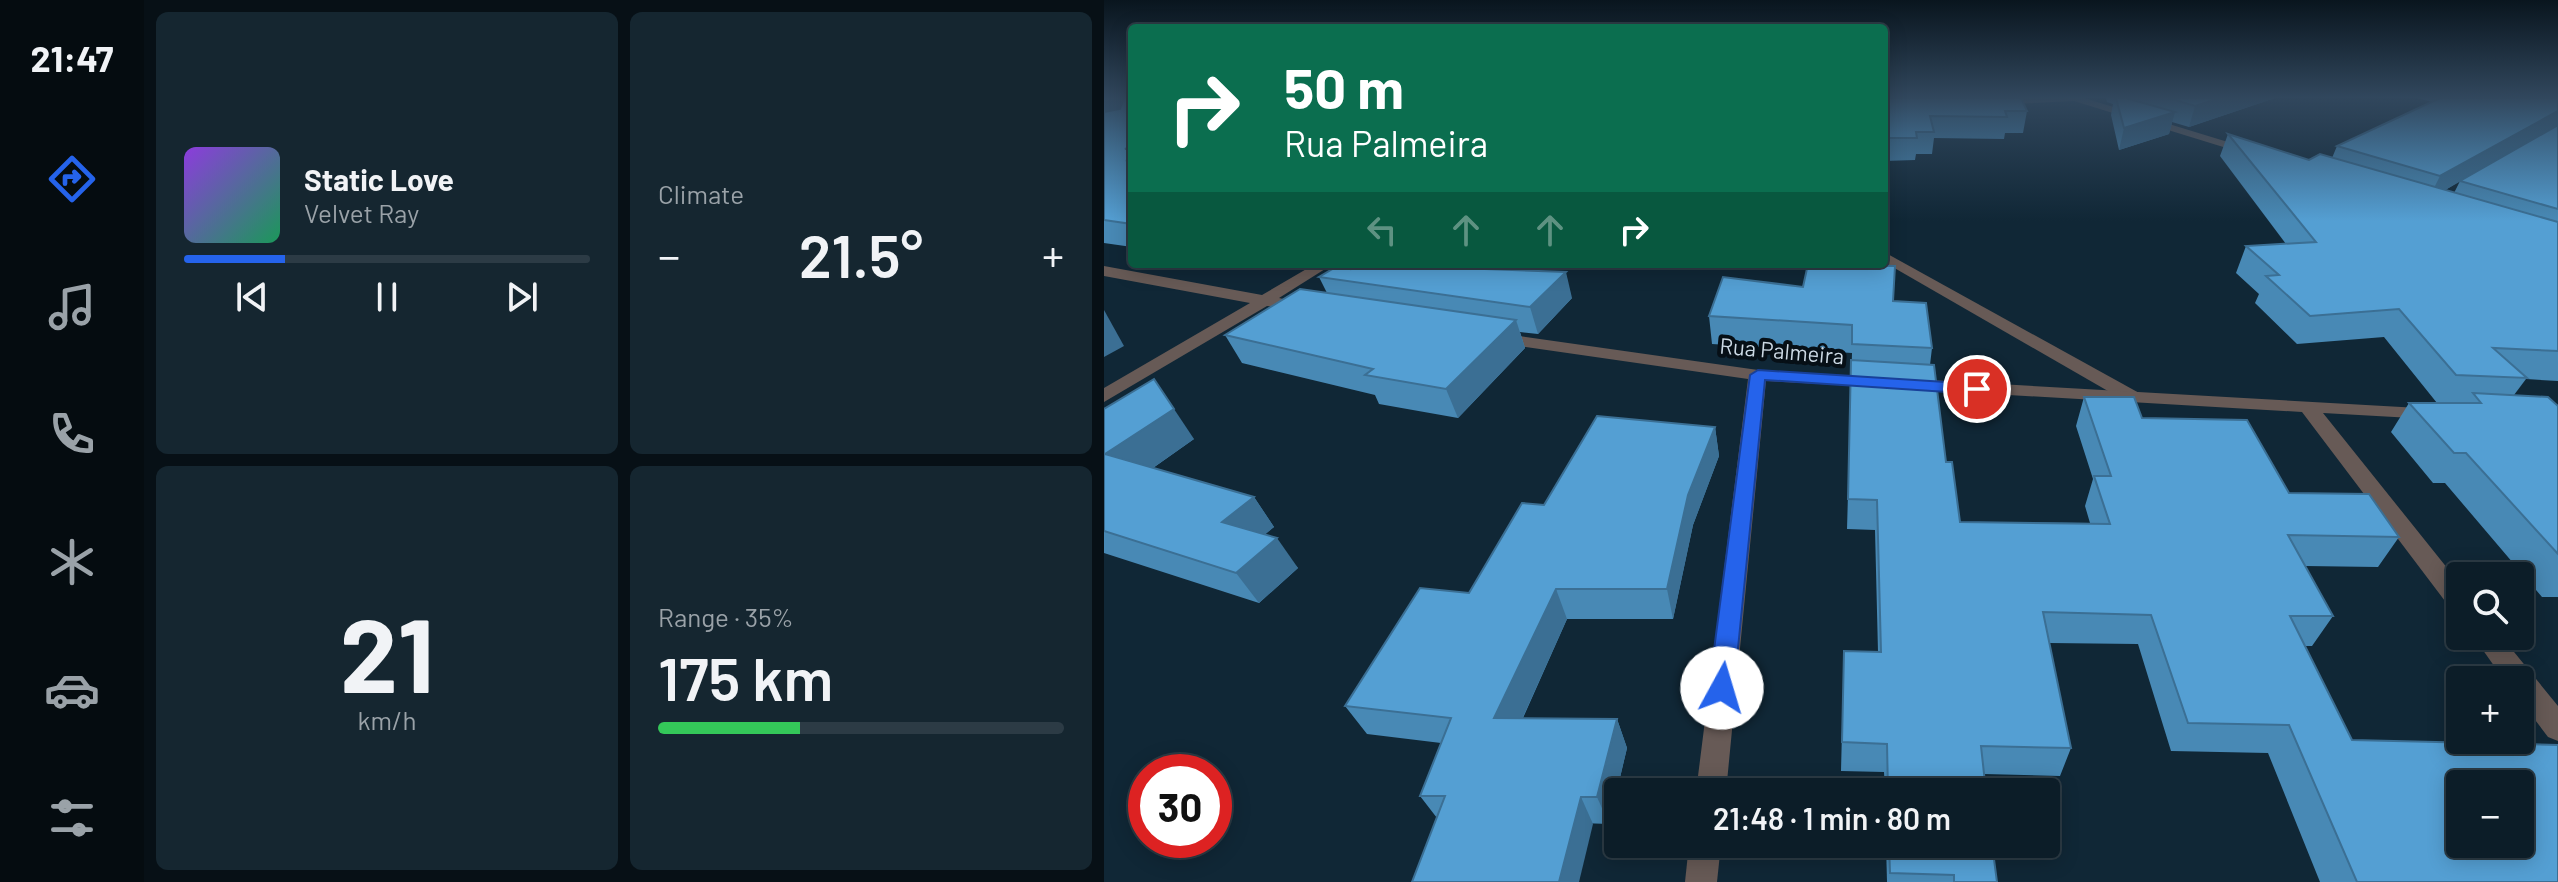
<!DOCTYPE html>
<meta charset="utf-8">
<style>
body{margin:0;font-family:Barlow,sans-serif;background:#152630;color:#f1f3f6;height:100vh;display:flex;flex-direction:column;font-size:30px;white-space:nowrap}
*{box-sizing:border-box;margin:0}
p{font-size:26px;color:#9aa2a8}
.icon{flex:none;width:44px;height:44px;fill:none;stroke:currentColor;stroke-width:2;stroke-linecap:round;stroke-linejoin:round}
.map{position:relative;flex:1;overflow:hidden}
.side{display:flex;flex-direction:column;gap:12px;padding:12px;background:#071016;width:960px}
.side>*{flex:none}
.hud{position:absolute;left:24px;top:24px;width:760px;height:244px;border-radius:8px;box-shadow:0 4px 20px #0003,0 0 0 2px #2c3b45;background:#0b6e4f;color:#fff;overflow:hidden}
.fabs{position:absolute;left:1342px;top:562px;display:grid;gap:16px}
.fabs a{display:grid;place-items:center;width:88px;height:88px;border-radius:8px;background:#0c1d28;box-shadow:0 4px 20px #0003,0 0 0 2px #2c3b45;font-size:40px}
.speed{position:absolute;left:24px;top:754px;display:flex;gap:16px;font-size:40px;font-weight:700;text-align:center}
.speed>*{display:grid;place-content:center;width:104px;height:104px;border-radius:50%;background:#0c1d28;box-shadow:0 4px 20px #0003,0 0 0 2px #2c3b45;line-height:1}
.speed .limit{border:12px solid #d22;background:#fff;color:#111}
.pin{position:absolute;display:grid;place-items:center;width:68px;height:68px;color:#fff;margin:-34px;border:4px solid #fff;border-radius:50%;box-shadow:0 2px 8px #0007}
.me{position:absolute;width:88px;margin:-44px;rotate:6deg;stroke-linejoin:round;filter:drop-shadow(0 0 6px #0008)}
.turn{display:flex;align-items:center;gap:28px;height:168px;padding:0 24px;font-size:36px}
.turn .icon{width:104px;height:104px;stroke-width:2.5}
.turn b{display:block;font-size:56px;line-height:68px}
.lanes{display:flex;align-items:center;height:76px;padding:0 24px;background:#0003;justify-content:center;gap:40px;direction:ltr}
.lanes .off{opacity:.35}
.big{font-size:60px;font-weight:600;line-height:1.1}
.side .tile{flex:1;display:flex;flex-direction:column;justify-content:center;gap:12px;min-width:0;padding:0 28px;border-radius:12px;background:#152630}
.side .dial{align-items:center;gap:0}
.dial b{font-size:104px;line-height:1}
.song{display:flex;align-items:center;gap:24px}
.cover{width:96px;height:96px;border-radius:12px;background:linear-gradient(135deg,hsl(270 70% 55%),hsl(150 70% 35%))}
.played{height:8px;border-radius:4px;background:linear-gradient(90deg,#2563eb 25%,#2c3b45 25%)}
.keys{display:flex;justify-content:space-around;direction:ltr}
.heat{display:flex;justify-content:space-between;align-items:center;font-size:44px;direction:ltr}
.charge{height:12px;border-radius:6px;background:linear-gradient(90deg,#34c759 35%,#2c3b45 0)}
.side .tiles{flex:1;display:grid;gap:12px;grid-template-columns:repeat(2,1fr)}
.trip{position:absolute;left:500px;top:778px;width:456px;height:80px;border-radius:8px;background:#0c1d28;box-shadow:0 4px 20px #0003,0 0 0 2px #2c3b45;font-weight:600;line-height:80px;text-align:center}
main{display:flex;flex:1;min-height:0}
.tabs{display:flex;flex-direction:column;width:144px;justify-content:space-around;align-items:center;background:#050c10;color:#9aa2a8}
.tabs .icon{width:56px;height:56px}
.tabs .active{color:#2563eb}
.tabs b{font-size:36px;color:#f1f3f6}
.map>svg:first-child{display:block}
.lines{fill:none;stroke-linecap:round;stroke-linejoin:round}
.service{fill:#675a56;fill-rule:evenodd}
.minor{fill:#675a56;fill-rule:evenodd}
.wall{fill:#4889b5;fill-rule:evenodd}
.shaded-wall{fill:#3b6f94}
.building{fill:#549fd3;stroke:#3b6f94;stroke-width:2;fill-rule:evenodd}
.route{fill:#2563eb;stroke:#184099;stroke-width:2}
.labels{text-anchor:middle;dominant-baseline:central;stroke-width:8;stroke-linejoin:round;paint-order:stroke}
.street-label{font-size:22px;fill:#ccd9e4;stroke:#060f16}
</style>
<main>
<nav class="tabs">
<b>21:47</b>
<svg class="icon active" aria-label="directions" viewBox="0 0 24 24"><path d="M12 3l9 9-9 9-9-9zM9 14v-3h6M13 9l2 2-2 2"/></svg>
<svg class="icon" aria-label="music" viewBox="0 0 24 24"><path d="M9 18V5l10-2v13"/><circle cx="6" cy="18" r="3"/><circle cx="16" cy="16" r="3"/></svg>
<svg class="icon" aria-label="phone" viewBox="0 0 24 24"><path d="M5 4h4l2 5-3 2q2 4 5 5l2-3 5 2v4C11 20 4 13 5 4z"/></svg>
<svg class="icon" aria-label="climate" viewBox="0 0 24 24"><path d="M12 3v18M4 7l16 10M4 17L20 7"/></svg>
<svg class="icon" aria-label="car" viewBox="0 0 24 24"><path d="M5 17H2v-5l4-1 3-4h7l3 4 3 1v5h-3M9 17h6M6 11h13"/><circle cx="7" cy="17" r="2"/><circle cx="17" cy="17" r="2"/></svg>
<svg class="icon" aria-label="filters" viewBox="0 0 24 24"><path d="M4 7h16M4 17h16"/><circle cx="9" cy="7" r="2"/><circle cx="15" cy="17" r="2"/></svg>
</nav>
<section class="side">
<div class="tiles">
<div class="tile">
<div class="song"><i class="cover"></i><div><b>Static Love</b><p>Velvet Ray</p></div></div>
<div class="played"></div>
<div class="keys"><svg class="icon" aria-label="previous" viewBox="0 0 24 24"><path d="M18 5L8 12l10 7zM5 5v14"/></svg><svg class="icon" aria-label="pause" viewBox="0 0 24 24"><path d="M8 5v14M16 5v14"/></svg><svg class="icon" aria-label="next" viewBox="0 0 24 24"><path d="M6 5l10 7-10 7zM19 5v14"/></svg></div>
</div>
<div class="tile"><p>Climate</p>
<div class="heat"><a>−</a><b class="big">21.5°</b><a>+</a></div>
</div>
<div class="tile dial"><b>21</b><p>km/h</p></div>
<div class="tile"><p>Range · 35%</p><b class="big">175 km</b><div class="charge"></div></div>
</div>
</section>
<div class="map">
<svg width="1454" height="882" viewBox="0 0 1454 882">
<rect width="100%" height="100%" fill="#102736"/>
<g class="lines">
<!-- service -->
<path class="service" d="M 780,252 L 1037,394 L 1039,398 L 1030,404 L 1023,402 L 780,262 Z"/>
<!-- minor -->
<g class="minor">
<path d="M 980,98 L 1150,150 L 1152,152 L 1142,154 L 970,101 L 890,105 L 885,102 L 913,98 Z"/>
<path d="M 211,264 L 229,264 L 175,298 L 202,304 L 202,310 L 163,306 L 0,402 L 0,388 L 146,303 L 0,276 L 0,266 L 158,295 Z"/>
<path d="M 394,333 L 654,370 L 771,377 L 780,382 L 771,387 L 662,381 L 622,792 L 592,792 L 644,379 L 388,342 L 386,338 L 388,334 Z"/>
<path d="M 807,379 L 1333,409 L 1336,413 L 1326,419 L 1219,413 L 1356,584 L 1356,612 L 1347,609 L 1198,412 L 801,389 L 798,385 Z"/>
<path d="M 1369,636 L 1397,636 L 1454,706 L 1454,741 L 1444,737 L 1416,700 L 1416,680 L 1400,680 Z"/>
<path d="M 585,844 L 617,844 L 613,882 L 581,882 Z"/>
</g>
</g>
<!-- wall -->
<g class="wall">
<path d="M 0,98 L 28,98 L 28,247 L 0,243 Z"/>
<path d="M 780,98 L 923,111 L 919,133 L 901,133 L 900,139 L 830,138 L 828,154 L 812,154 L 811,160 L 780,161 Z"/>
<path d="M 1002,98 L 1171,98 L 1085,127 L 1068,122 L 1065,134 L 1015,150 L 1007,115 L 1009,104 L 1003,102 Z"/>
<path d="M 1313,98 L 1454,98 L 1454,381 L 1422,379 L 1410,395 L 1454,406 L 1454,597 L 1438,597 L 1341,483 L 1329,483 L 1287,432 L 1305,403 L 1333,403 L 1280,337 L 1193,344 L 1151,303 L 1155,294 L 1132,273 L 1142,246 L 1182,244 L 1116,156 L 1124,134 L 1205,160 L 1228,158 L 1233,146 L 1328,102 ZM 1356,181 L 1350,193 L 1341,190 Z"/>
<path d="M 134,264 L 160,264 L 154,267 Z"/>
<path d="M 269,264 L 358,264 L 360,268 L 468,298 L 434,334 L 416,332 L 421,348 L 354,418 L 275,404 L 271,395 L 138,363 L 121,335 L 223,293 L 215,277 Z"/>
<path d="M 789,301 L 828,348 L 826,365 L 842,462 L 856,522 L 986,523 L 981,506 L 989,479 L 972,426 L 980,397 L 1038,418 L 1185,493 L 1295,537 L 1274,567 L 1201,566 L 1229,616 L 1208,646 L 1201,646 L 1248,740 L 1454,882 L 1216,882 L 1164,753 L 1067,751 L 1034,644 L 945,643 L 967,748 L 956,776 L 880,774 L 882,792 L 781,792 L 780,772 L 737,771 L 740,651 L 774,652 L 771,530 L 743,529 L 748,353 L 608,344 L 605,316 Z"/>
<path d="M 0,409 L 90,439 L 49,468 L 150,497 L 170,527 L 161,534 L 194,568 L 155,603 L 0,553 Z"/>
<path d="M 611,427 L 615,456 L 589,525 L 569,619 L 463,619 L 419,718 L 513,719 L 523,748 L 505,824 L 333,818 L 316,796 L 337,743 L 263,734 L 241,706 L 365,593 L 440,505 Z"/>
<path d="M 782,844 L 888,844 L 893,882 L 783,882 Z"/>
</g>
<!-- shaded-wall -->
<g class="shaded-wall">
<path d="M 13,98 L 16,98 L 27,118 L 0,125 L 0,101 Z"/>
<path d="M 1116,98 L 1171,98 L 1085,127 L 1091,106 Z"/>
<path d="M 1454,111 L 1454,125 L 1324,200 L 1336,176 Z"/>
<path d="M 1071,112 L 1065,134 L 1015,150 L 1020,128 Z"/>
<path d="M 462,272 L 468,298 L 434,334 L 426,307 Z"/>
<path d="M 0,310 L 20,346 L 0,357 Z"/>
<path d="M 412,320 L 421,348 L 354,418 L 342,389 Z"/>
<path d="M 50,379 L 90,439 L 26,484 L 1,454 Z"/>
<path d="M 611,427 L 615,456 L 589,525 L 569,619 L 563,589 L 584,495 Z"/>
<path d="M 150,497 L 170,527 L 140,552 L 118,522 Z"/>
<path d="M 173,538 L 194,568 L 155,603 L 132,573 Z"/>
<path d="M 452,589 L 463,619 L 406,746 L 390,718 Z"/>
<path d="M 513,719 L 523,748 L 505,824 L 493,797 Z"/>
<path d="M 477,797 L 489,824 L 475,882 L 455,882 Z"/>
</g>
<!-- building -->
<g class="building">
<path d="M 16,98 L 28,98 L 28,146 L 21,149 L 28,149 L 28,158 L 22,161 L 28,161 L 28,224 L 0,220 L 0,112 L 16,109 L 19,100 Z"/>
<path d="M 780,98 L 917,98 L 923,111 L 901,111 L 903,117 L 826,116 L 830,132 L 812,132 L 813,138 L 780,138 Z"/>
<path d="M 1012,98 L 1022,98 L 1071,112 L 1020,128 Z"/>
<path d="M 1064,98 L 1116,98 L 1091,106 Z"/>
<path d="M 1336,98 L 1454,98 L 1454,111 L 1336,176 L 1233,146 Z"/>
<path d="M 1454,125 L 1454,209 L 1356,181 Z"/>
<path d="M 1124,134 L 1205,160 L 1216,154 L 1454,222 L 1454,351 L 1389,348 L 1423,378 L 1352,375 L 1295,309 L 1206,316 L 1162,276 L 1175,275 L 1142,246 L 1212,242 Z"/>
<path d="M 237,264 L 244,264 L 247,269 L 269,264 L 354,264 L 354,268 L 462,272 L 426,307 L 215,277 Z"/>
<path d="M 704,264 L 791,266 L 789,301 L 822,303 L 828,348 L 748,344 L 748,325 L 605,316 L 619,277 L 699,287 Z"/>
<path d="M 196,289 L 412,320 L 342,389 L 261,375 L 269,369 L 121,335 Z"/>
<path d="M 747,360 L 830,365 L 842,462 L 848,462 L 856,522 L 1006,524 L 990,476 L 1007,476 L 980,397 L 1030,397 L 1038,418 L 1143,420 L 1185,493 L 1265,494 L 1295,537 L 1184,535 L 1229,616 L 1186,616 L 1248,740 L 1454,745 L 1454,882 L 1253,882 L 1185,725 L 1084,723 L 1047,615 L 939,612 L 967,748 L 877,746 L 882,792 L 784,792 L 783,744 L 738,742 L 740,651 L 777,652 L 773,500 L 744,499 ZM 1356,784 L 1416,784 L 1416,844 L 1356,844 Z"/>
<path d="M 50,379 L 70,409 L 1,454 L 150,497 L 118,522 L 173,538 L 132,573 L 0,531 L 0,409 Z"/>
<path d="M 1369,393 L 1444,397 L 1454,406 L 1454,554 L 1362,453 L 1350,453 L 1305,403 L 1377,403 Z"/>
<path d="M 493,416 L 611,427 L 584,495 L 563,589 L 452,589 L 390,718 L 513,719 L 493,797 L 477,797 L 455,882 L 308,882 L 341,796 L 316,796 L 347,718 L 241,706 L 316,588 L 365,593 L 418,503 L 440,505 Z"/>
<path d="M 785,844 L 888,844 L 893,882 L 850,882 L 850,875 L 786,873 Z"/>
</g>
<!-- sky -->
<linearGradient id="sky" x2="0" y2="1"><stop stop-color="#09151e"/><stop offset="0.44" stop-color="#31475d"/><stop offset="1" stop-color="#31475d" stop-opacity="0"/></linearGradient>
<rect width="1454" height="221" fill="url(#sky)"/>
<!-- route -->
<path class="route" d="M 654,370 L 873,384 L 882,389 L 873,394 L 661,380 L 630,688 L 627,696 L 618,699 L 609,696 L 605,688 L 646,375 Z"/>
<g class="labels">
<!-- street labels -->
<g class="street-label">
<text transform="translate(678 350) rotate(5)">Rua Palmeira</text>
</g>
</g>
</svg>
<div class="fabs">
<a><svg class="icon" aria-label="search" viewBox="0 0 24 24"><circle cx="10" cy="10" r="6"/><path d="M15 15l6 6"/></svg></a>
<a>+</a>
<a>−</a>
</div>
<div class="speed"><div class="limit">30</div></div>
<div class="pin" style="left:873px;top:389px;background:#d93025"><svg class="icon" aria-label="arrive" viewBox="0 0 24 24"><path d="M6 21V4h12l-3 4 3 4H6"/></svg></div>
<svg class="me" style="left:618px;top:688px" viewBox="-20 -20 40 40"><circle r="19" fill="#fff"/><path d="M0-13L10 11 0 6-10 11z" fill="#2563eb"/></svg>
<div class="trip">21:48 · 1 min · 80 m</div>
<div class="hud">
<div class="turn"><svg class="icon" aria-label="right" viewBox="0 0 24 24"><path d="M7 20v-9h11M14 6l5 5-5 5"/></svg><div><b>50 m</b>Rua Palmeira</div></div>
<div class="lanes"><svg class="icon off" aria-label="left" viewBox="0 0 24 24"><path d="M17 20v-9H6M10 6l-5 5 5 5"/></svg><svg class="icon off" aria-label="ahead" viewBox="0 0 24 24"><path d="M12 20V5M6 11l6-6 6 6"/></svg><svg class="icon off" aria-label="ahead" viewBox="0 0 24 24"><path d="M12 20V5M6 11l6-6 6 6"/></svg><svg class="icon" aria-label="right" viewBox="0 0 24 24"><path d="M7 20v-9h11M14 6l5 5-5 5"/></svg></div>
</div>
</div>
</main>
